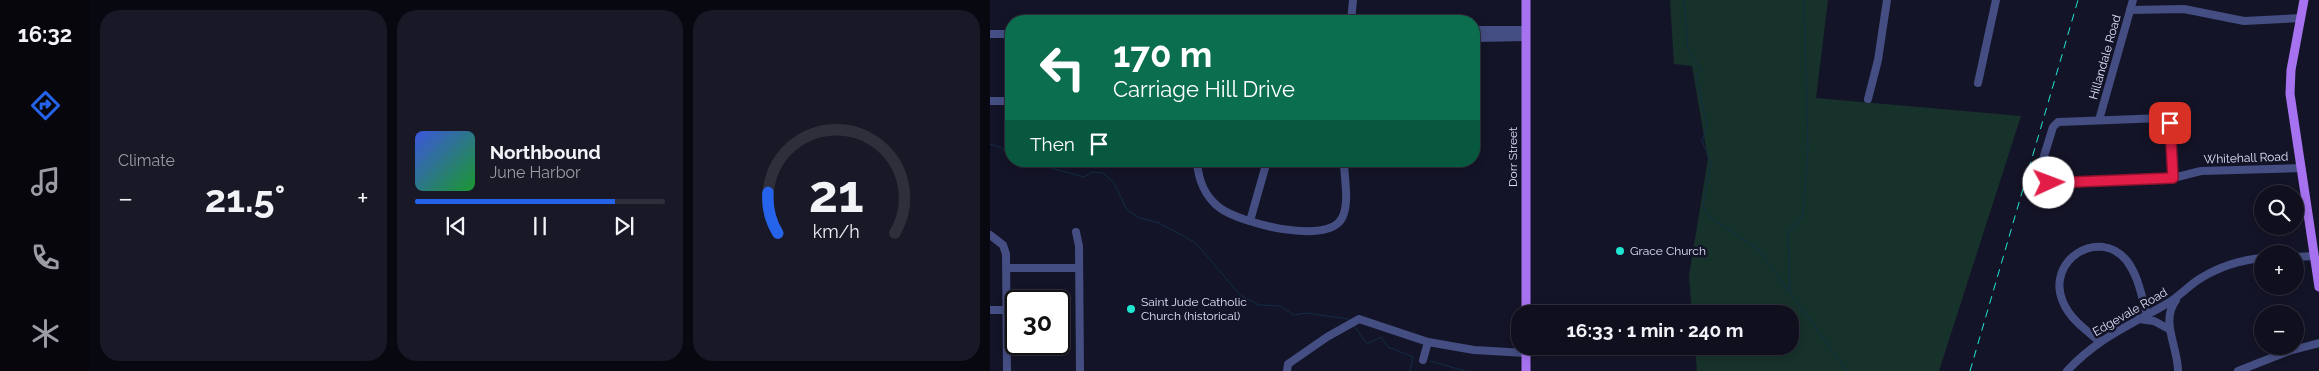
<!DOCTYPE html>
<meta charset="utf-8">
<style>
body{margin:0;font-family:Raleway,sans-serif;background:#181827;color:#f1f3f6;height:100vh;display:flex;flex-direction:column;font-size:19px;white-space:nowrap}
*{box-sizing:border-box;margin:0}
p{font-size:16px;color:#9b9ca4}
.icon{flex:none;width:28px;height:28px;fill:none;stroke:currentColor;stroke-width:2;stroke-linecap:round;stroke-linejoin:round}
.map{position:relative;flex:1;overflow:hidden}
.details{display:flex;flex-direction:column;gap:10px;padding:10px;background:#080810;width:900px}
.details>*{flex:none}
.top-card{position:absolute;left:15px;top:15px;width:475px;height:152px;border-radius:20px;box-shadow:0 2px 8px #0003,0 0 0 1px #2f2f3c;background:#0b6e4f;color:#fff;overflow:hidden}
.tools{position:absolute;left:1264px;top:185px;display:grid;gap:10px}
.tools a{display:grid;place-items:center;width:50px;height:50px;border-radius:50%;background:#0f0f1e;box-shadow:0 2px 8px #0003,0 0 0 1px #2f2f3c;font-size:25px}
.speed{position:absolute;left:15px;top:290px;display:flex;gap:10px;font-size:25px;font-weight:700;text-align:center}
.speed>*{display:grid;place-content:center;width:65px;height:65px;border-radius:50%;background:#0f0f1e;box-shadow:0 2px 8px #0003,0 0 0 1px #2f2f3c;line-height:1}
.speed .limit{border:2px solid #111;border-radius:8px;background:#fff;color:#111}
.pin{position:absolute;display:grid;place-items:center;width:42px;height:42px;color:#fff;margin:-21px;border-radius:10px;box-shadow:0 2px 8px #0006}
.me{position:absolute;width:55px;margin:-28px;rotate:88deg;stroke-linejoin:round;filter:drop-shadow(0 0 4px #0008)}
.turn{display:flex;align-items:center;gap:18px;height:105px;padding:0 25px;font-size:22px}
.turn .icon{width:65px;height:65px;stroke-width:2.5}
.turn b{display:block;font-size:35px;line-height:42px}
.then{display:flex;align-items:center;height:48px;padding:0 25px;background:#0003;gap:10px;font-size:19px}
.big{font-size:38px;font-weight:700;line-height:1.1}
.details .card{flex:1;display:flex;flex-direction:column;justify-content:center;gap:8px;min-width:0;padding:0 18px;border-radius:20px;background:#181827}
.details .dial{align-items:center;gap:0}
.dial svg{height:130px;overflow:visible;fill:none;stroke:#2f2f3c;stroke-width:7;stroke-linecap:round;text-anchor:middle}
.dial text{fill:#f1f3f6;stroke:none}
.song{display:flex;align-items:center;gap:15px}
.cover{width:60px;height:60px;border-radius:8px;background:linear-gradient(135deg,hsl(230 70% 55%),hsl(130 70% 35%))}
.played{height:5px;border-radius:2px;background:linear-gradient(90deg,#2563eb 80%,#2f2f3c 80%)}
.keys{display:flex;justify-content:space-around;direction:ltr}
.heat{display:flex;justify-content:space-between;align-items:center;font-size:28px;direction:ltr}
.details .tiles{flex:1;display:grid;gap:10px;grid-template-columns:repeat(3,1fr)}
.trip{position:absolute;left:521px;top:305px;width:288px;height:50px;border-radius:20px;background:#0f0f1e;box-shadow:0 2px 8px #0003,0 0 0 1px #2f2f3c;font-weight:700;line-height:50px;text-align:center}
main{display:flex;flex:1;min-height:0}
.dock{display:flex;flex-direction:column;width:90px;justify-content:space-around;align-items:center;background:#06060c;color:#9b9ca4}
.dock .icon{width:35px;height:35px}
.dock .current{color:#2563eb}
.dock b{font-size:22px;color:#f1f3f6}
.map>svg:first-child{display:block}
.green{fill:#17322b}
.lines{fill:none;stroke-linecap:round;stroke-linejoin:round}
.stream{stroke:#112e44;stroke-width:1}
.minor{stroke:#444e82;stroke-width:8}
.major{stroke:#a672ef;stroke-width:9}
.rail{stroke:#20e6d1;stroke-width:1;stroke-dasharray:8 6;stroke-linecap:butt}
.route-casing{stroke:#92132f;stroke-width:12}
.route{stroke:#e11d48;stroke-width:9}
.poi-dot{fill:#20e6d1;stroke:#141428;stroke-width:2}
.labels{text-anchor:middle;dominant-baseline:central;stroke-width:5;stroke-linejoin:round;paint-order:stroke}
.street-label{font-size:12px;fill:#dee1fb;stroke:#141428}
.poi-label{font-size:12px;fill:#dee1fb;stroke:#141428;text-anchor:start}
</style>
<main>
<nav class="dock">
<b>16:32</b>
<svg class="icon current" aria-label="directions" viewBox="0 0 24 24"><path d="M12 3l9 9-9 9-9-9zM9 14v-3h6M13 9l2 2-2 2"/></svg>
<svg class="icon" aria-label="music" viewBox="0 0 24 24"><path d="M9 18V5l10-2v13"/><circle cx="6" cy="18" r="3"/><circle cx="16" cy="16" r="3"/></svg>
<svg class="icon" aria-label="phone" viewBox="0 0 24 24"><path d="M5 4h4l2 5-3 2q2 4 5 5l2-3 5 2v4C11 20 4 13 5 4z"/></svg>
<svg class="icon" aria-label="climate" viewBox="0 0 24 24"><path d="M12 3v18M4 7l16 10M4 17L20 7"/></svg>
</nav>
<section class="details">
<div class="tiles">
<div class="card"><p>Climate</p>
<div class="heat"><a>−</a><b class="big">21.5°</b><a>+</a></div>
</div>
<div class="card">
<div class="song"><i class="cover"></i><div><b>Northbound</b><p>June Harbor</p></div></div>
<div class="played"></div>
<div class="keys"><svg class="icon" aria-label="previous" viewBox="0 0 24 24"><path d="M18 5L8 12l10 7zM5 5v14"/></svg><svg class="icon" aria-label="pause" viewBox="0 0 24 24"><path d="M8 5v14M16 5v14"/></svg><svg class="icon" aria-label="next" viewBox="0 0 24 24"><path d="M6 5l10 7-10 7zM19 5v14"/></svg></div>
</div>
<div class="card dial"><svg viewBox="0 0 100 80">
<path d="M14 69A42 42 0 1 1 86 69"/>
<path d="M14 69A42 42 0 0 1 8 44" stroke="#2563eb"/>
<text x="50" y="56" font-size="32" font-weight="700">21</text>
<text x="50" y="72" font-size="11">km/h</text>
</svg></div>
</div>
</section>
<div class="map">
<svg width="1329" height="371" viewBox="0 0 1329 371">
<rect width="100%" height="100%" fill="#141428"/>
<!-- green -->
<path class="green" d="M 680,0 L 838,0 L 826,98 L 1031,116 L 949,371 L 707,371 L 705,346 L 800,346 L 800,314 L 702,314 L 699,276 L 718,159 L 702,66 L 684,64 Z"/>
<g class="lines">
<!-- stream -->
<g class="stream">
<path d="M 694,0 L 698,49 L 711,70 L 706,75 L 717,126 L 712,141 L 721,163 L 713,206 L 720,217 L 769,250 L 857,371"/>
<path d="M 0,144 L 10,147 L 21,156"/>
<path d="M 28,161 L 34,161"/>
<path d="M 36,161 L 94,177 L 102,172 L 113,173 L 124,183 L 137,210 L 150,218 L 169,223 L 206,243 L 250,295 L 269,305 L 290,306 L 304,315 L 316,313 L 359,319"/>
<path d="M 800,291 L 798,232 L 813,216 L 818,149 L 814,0"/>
<path d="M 364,326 L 377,344 L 391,337 L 398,347 L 423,357 L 420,371"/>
<path d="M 440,361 L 475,371"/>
</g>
<!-- minor -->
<g class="minor">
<path d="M 1140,10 L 1194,9 L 1254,21 L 1311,18"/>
<path d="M 361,21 L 363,0"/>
<path d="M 484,30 L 536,30"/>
<path d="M 0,34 L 21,34"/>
<path d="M 484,38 L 536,37"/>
<path d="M 988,83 L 1006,0"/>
<path d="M 878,99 L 888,60 L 897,0"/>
<path d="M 0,101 L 21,101"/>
<path d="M 1109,120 L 1143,0"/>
<path d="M 207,161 C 208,179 215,197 230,208 C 250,223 338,246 352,218 C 360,203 354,178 354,161"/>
<path d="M 1183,178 L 1182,130 L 1180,123 L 1173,118 L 1068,122 L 1063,127 L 1050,169 L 1052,179 L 1059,183 L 1183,178 L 1211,171 L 1311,168"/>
<path d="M 260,221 L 277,161"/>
<path d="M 86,232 L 89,246 L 90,371"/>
<path d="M 0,235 L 13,245 L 16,254 L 17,371"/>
<path d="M 1305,257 L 1324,256"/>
<path d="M 17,268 L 89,268"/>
<path d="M 1186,300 C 1170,321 1188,347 1188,371"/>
<path d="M 0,310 L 16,310"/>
<path d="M 1149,319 L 1164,321 L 1179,329"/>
<path d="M 1109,341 C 1096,330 1080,319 1073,302 C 1055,261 1109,226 1137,261 C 1149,277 1151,296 1157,314"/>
<path d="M 433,360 L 438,342"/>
<path d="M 297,371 L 298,364 L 337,337 L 369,319 L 438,342 L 484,350 L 536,353"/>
<path d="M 1077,371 C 1109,337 1139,326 1178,303 C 1190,296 1199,285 1211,278 C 1229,267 1252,260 1272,258"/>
<path d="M 1248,371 L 1299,351 L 1329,343"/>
</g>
<!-- major -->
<g class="major">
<path d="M 536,0 L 536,314"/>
<path d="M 1314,0 L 1301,70 L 1300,94 L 1329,287"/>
<path d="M 536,346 L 536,371"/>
</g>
<!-- rail -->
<path class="rail" d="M 980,371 L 1088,0"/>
</g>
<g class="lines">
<defs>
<path id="route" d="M 1059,183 L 1183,178 L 1180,123"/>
</defs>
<!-- route casing -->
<use href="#route" class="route-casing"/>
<!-- route -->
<use href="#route" class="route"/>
</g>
<!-- markers -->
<g class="poi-dot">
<circle cx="630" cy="251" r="5"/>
<circle cx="141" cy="309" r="5"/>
</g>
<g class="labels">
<!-- street labels -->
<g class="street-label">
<text transform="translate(1115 57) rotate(-74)">Hillandale Road</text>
<text transform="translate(523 157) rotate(-90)">Dorr Street</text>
<text transform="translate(1256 158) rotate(-2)">Whitehall Road</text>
<text transform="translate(1140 312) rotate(-30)">Edgevale Road</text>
</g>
<!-- poi labels -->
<g class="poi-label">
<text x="640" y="251">Grace Church</text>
<text x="151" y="302">Saint Jude Catholic<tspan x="151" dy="14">Church (historical)</tspan></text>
</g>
</g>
</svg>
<div class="tools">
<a><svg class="icon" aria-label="search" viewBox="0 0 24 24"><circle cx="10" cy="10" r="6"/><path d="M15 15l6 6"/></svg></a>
<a>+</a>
<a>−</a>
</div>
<div class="speed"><div class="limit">30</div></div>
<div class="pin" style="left:1180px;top:123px;background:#d93025"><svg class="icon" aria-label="arrive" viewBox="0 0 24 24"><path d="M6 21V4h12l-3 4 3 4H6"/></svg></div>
<svg class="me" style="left:1059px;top:183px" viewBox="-20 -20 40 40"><circle r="19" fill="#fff"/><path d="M0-13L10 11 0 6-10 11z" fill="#e11d48"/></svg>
<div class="trip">16:33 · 1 min · 240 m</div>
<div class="top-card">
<div class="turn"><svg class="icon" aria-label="left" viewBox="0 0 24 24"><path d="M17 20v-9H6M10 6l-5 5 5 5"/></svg><div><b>170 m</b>Carriage Hill Drive</div></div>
<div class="then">Then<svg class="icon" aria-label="arrive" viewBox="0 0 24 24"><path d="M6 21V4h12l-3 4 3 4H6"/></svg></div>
</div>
</div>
</main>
